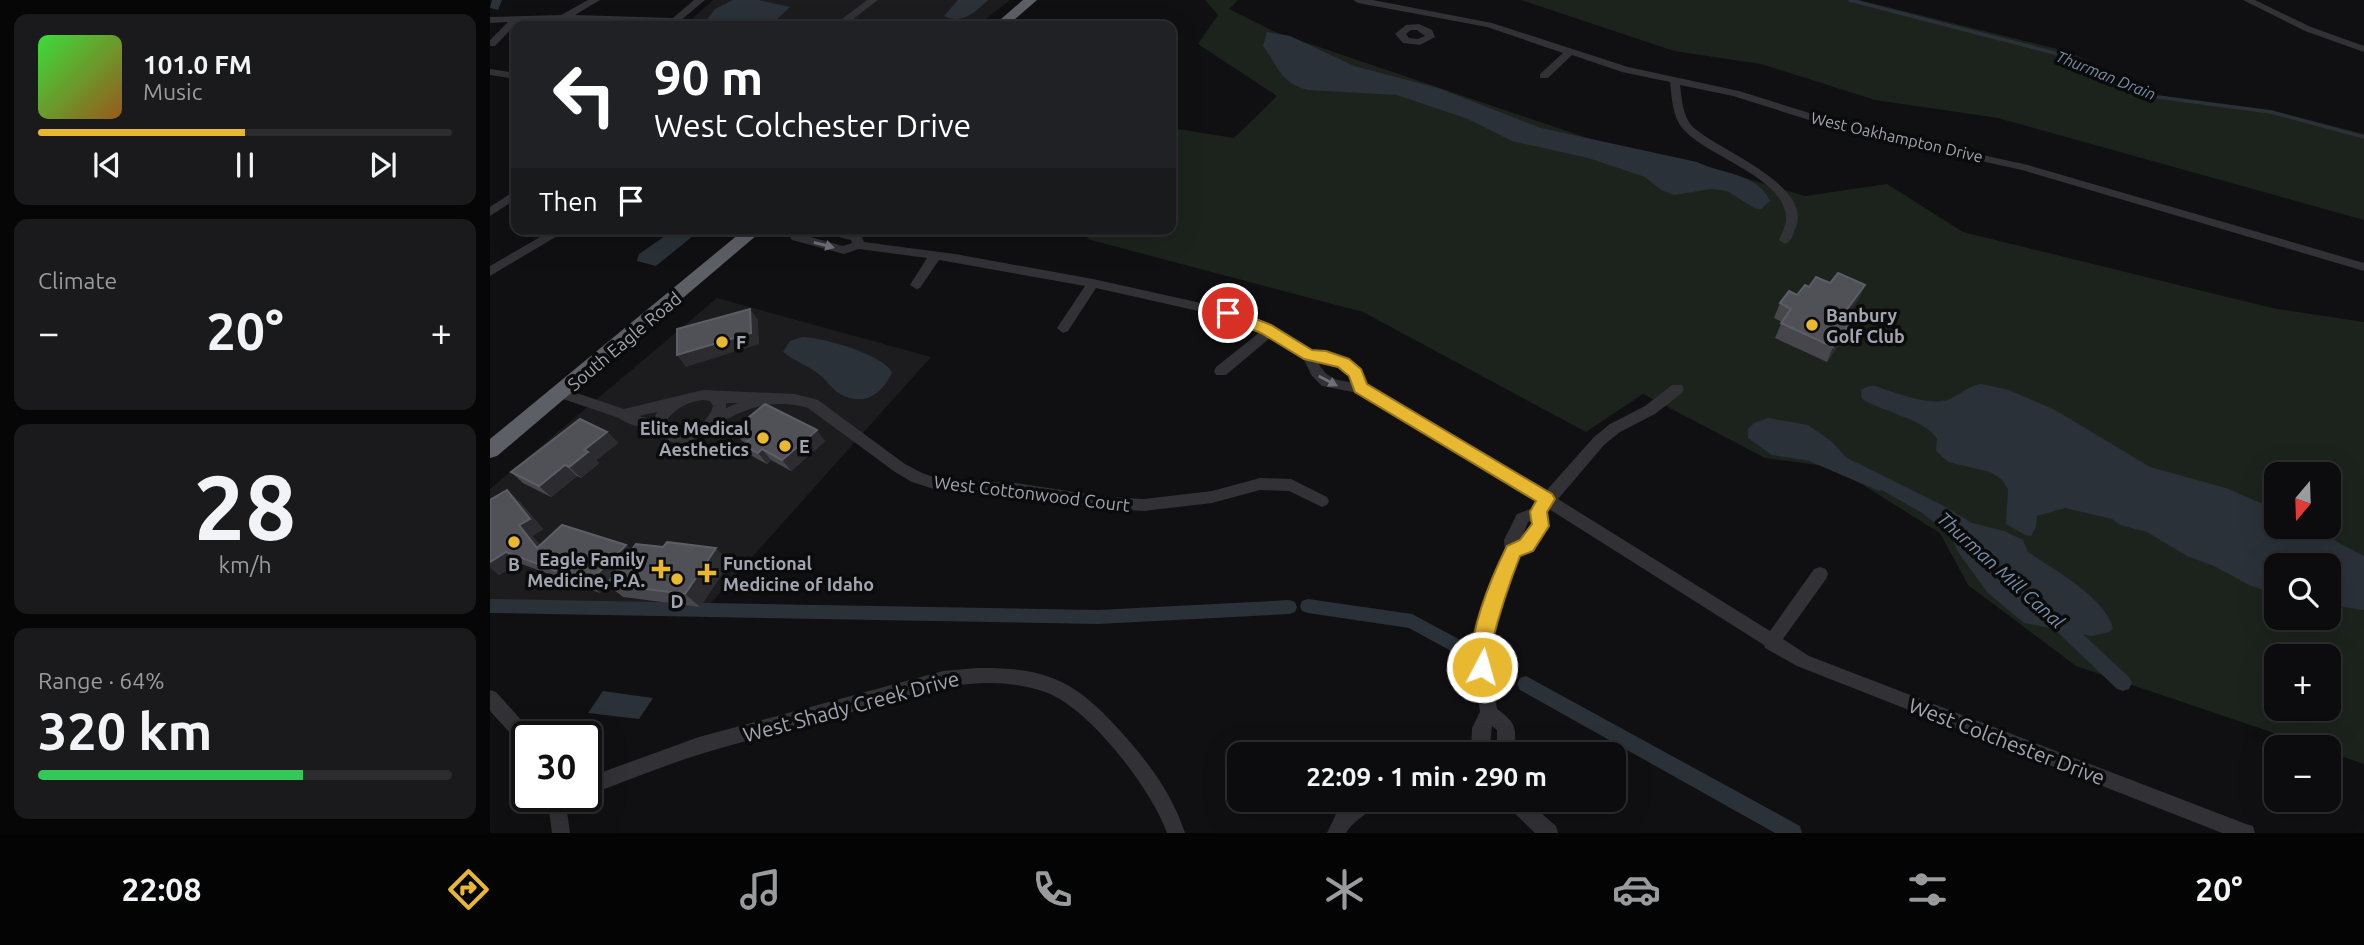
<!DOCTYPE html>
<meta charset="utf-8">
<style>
body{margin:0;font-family:Ubuntu,sans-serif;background:#1a191b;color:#f1f3f6;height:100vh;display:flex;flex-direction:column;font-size:26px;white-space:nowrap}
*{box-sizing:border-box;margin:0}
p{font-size:23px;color:#9a9b9d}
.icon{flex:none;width:38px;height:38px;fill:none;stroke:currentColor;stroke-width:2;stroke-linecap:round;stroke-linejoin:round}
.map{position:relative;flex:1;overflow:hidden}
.side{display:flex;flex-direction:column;gap:14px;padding:14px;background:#070607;width:490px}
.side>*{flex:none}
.top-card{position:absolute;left:21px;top:21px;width:665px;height:214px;border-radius:14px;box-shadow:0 7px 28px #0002,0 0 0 2px #2c2b2e;background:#202124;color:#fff;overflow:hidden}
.needle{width:46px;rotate:199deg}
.controls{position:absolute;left:1774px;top:462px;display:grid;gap:14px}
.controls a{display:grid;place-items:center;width:77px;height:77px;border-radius:14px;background:#0c0b0d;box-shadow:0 7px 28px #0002,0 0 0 2px #2c2b2e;font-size:35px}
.speed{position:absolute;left:21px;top:721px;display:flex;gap:14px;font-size:35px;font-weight:700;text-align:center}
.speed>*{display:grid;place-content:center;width:91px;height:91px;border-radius:50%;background:#0c0b0d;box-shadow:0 7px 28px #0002,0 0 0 2px #2c2b2e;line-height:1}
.speed .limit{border:4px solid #111;border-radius:10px;background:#fff;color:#111}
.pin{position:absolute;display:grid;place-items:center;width:60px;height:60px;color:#fff;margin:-30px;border:4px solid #fff;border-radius:50%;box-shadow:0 2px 7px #0007}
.me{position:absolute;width:77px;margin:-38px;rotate:6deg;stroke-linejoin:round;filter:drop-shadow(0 0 5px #0008)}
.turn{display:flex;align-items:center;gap:24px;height:147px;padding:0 28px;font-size:32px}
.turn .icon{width:91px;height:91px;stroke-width:2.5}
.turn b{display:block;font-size:49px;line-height:60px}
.then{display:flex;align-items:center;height:66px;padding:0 28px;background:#0003;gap:14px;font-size:26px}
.big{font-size:52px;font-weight:600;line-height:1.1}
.side .tile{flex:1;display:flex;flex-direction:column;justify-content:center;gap:10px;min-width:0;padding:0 24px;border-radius:14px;background:#1a191b}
.side .dial{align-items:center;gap:0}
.dial b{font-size:91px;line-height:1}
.song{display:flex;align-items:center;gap:21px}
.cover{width:84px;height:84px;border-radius:10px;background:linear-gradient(135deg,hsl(120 70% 55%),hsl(30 70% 35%))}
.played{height:7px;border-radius:4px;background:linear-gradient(90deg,#e8b830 50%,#2c2b2e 50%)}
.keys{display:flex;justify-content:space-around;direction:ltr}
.heat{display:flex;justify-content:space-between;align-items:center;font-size:38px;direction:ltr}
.charge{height:10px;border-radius:5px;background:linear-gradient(90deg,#34c759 64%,#2c2b2e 0)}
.trip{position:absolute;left:737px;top:742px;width:399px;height:70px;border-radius:14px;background:#0c0b0d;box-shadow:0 7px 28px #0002,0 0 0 2px #2c2b2e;font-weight:600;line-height:70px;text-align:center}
.tabs{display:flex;height:112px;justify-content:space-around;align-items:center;background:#050405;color:#9a9b9d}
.tabs .icon{width:49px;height:49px}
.tabs .selected{color:#e8b830}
.tabs b{font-size:32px;color:#f1f3f6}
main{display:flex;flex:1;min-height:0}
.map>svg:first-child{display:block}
.built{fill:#1c1c1e}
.green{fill:#1c231d;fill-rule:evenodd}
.water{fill:#2a3138}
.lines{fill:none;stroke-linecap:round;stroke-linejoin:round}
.stream{stroke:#2a3138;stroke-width:3.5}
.canal{fill:#2a3138;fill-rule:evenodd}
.minor{fill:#313136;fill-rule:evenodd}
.highway{fill:#5d5f66;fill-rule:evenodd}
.wall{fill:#46464c}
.shaded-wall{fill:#2c2c30}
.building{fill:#505057;stroke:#5c5e65;stroke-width:2}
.oneway{fill:#6f717a}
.route{fill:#e8b830;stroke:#97781f;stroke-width:2}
.poi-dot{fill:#e8b830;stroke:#0b0b0c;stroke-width:2.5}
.labels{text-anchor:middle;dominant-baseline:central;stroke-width:7;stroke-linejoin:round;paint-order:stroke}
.far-water-label{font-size:16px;font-style:italic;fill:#7990ab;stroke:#0b0b0c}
.far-street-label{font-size:16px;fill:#a1a5b1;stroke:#0b0b0c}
.poi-label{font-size:18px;font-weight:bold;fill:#a1a5b1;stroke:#0b0b0c;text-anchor:start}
.street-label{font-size:18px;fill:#a1a5b1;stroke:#0b0b0c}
.water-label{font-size:19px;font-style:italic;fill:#7990ab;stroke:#0b0b0c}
.near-street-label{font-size:21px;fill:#a1a5b1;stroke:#0b0b0c}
</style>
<main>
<section class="side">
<div class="tile">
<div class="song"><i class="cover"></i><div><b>101.0 FM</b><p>Music</p></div></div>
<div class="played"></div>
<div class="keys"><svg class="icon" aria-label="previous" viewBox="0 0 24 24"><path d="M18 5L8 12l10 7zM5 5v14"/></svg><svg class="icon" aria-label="pause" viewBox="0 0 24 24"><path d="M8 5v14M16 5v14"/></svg><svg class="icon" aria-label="next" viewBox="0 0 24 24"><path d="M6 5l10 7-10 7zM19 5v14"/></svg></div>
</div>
<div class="tile"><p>Climate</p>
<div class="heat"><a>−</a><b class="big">20°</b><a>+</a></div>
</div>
<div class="tile dial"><b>28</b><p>km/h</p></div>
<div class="tile"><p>Range · 64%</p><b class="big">320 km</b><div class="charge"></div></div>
</section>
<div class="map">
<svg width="1874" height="833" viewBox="0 0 1874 833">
<rect width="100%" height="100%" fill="#100f11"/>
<!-- built -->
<g class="built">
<path d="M 223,0 L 520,0 L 487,26 L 194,26 Z"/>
<path d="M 227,298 L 441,357 L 213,612 L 0,609 L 0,489 Z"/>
</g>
<!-- green -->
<g class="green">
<path d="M 715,0 L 748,0 L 739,9 L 785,32 L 1118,145 L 1255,178 L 1315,196 L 1397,184 L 1473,232 L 1782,308 L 1874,322 L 1874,764 L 1839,752 L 1839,747 L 1825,747 L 1586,666 L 1478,585 L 1450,533 L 1344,467 L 1275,458 L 1153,394 L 1096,432 L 873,312 L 597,239 L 604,229 L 681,229 L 681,128 L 744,138 L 787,96 L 708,44 L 728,15 ZM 1787,474 L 1839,474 L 1839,527 L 1787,527 ZM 1787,565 L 1839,565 L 1839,618 L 1787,618 ZM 1787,656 L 1839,656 L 1839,709 L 1787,709 Z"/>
<path d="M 1031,0 L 1369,0 L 1580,52 L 1663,95 L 1780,110 L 1874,134 L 1874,220 L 1508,118 L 1385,100 L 1271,64 L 1184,51 Z"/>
</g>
<!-- water -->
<g class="water">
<path d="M 243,0 L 269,0 L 300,7 L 280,26 L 212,26 L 225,9 Z"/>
<path d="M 468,0 L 498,0 C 486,12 471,25 454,16 Z"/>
<path d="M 777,32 L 800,36 L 864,66 L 948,88 L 1051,128 L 1207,162 C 1231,174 1268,173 1280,201 L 1271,209 L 1264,208 L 1237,191 L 1221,189 L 1184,195 L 1171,190 L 1155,177 L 1098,158 L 1022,141 L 978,119 L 907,95 L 818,90 C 789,82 789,67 773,46 Z"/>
<path d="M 176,229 L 209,231 L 166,266 L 147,261 L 149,254 L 175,236 Z"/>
<path d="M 312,337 C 331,337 396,355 402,373 C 391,395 374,407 350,394 C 342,389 337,381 330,375 C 319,366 304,361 293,352 L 300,341 Z"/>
<path d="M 1491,384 L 1519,390 L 1565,410 L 1660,467 L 1736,488 L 1787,510 L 1787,527 L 1822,528 L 1868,553 L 1874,556 L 1874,610 L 1839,605 L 1839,565 L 1787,565 L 1787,595 L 1759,585 L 1724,566 L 1697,556 L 1657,532 L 1630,525 L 1622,519 L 1575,508 L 1547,516 L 1546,527 L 1541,536 L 1535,535 L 1516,524 L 1518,489 L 1511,479 L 1500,472 L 1458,462 L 1446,451 L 1447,439 C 1435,419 1393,412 1372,399 L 1371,390 L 1379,386 L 1385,386 C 1402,392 1440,406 1457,400 C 1469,396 1477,386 1491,384 Z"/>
<path d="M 1278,418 L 1318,425 L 1341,441 L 1357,458 L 1454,506 L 1482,523 L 1514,531 L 1533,540 L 1538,552 C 1563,569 1615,597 1623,628 L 1619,632 L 1602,636 L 1534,623 L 1497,592 L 1468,552 L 1460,534 L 1432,513 L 1359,471 L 1340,464 L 1282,455 L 1258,438 L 1258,429 L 1264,423 Z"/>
<path d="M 113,691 L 163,698 L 149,719 L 98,713 Z"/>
</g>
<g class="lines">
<!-- stream -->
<path class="stream" d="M 1360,0 L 1580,57 L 1660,96 L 1781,112 L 1874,137"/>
<!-- canal -->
<g class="canal">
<path d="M 2,0 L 12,0 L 8,10 L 0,8 Z"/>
<path d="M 1324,451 L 1394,481 L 1396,485 L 1394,489 L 1389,491 L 1319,461 L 1317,457 L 1319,453 Z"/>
<path d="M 0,599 L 608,610 L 799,600 L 805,602 L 807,607 L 805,612 L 799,614 L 608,624 L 0,613 Z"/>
<path d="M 818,599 L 922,614 L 976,643 L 978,648 L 976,653 L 970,656 L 919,628 L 818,613 L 812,611 L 810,606 L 812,601 Z"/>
<path d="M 1567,614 L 1573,616 L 1639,677 L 1642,683 L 1639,689 L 1633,691 L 1627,689 L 1561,626 L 1559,621 L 1561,616 Z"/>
<path d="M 1036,676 L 1310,826 L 1312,833 L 1285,833 L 1030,690 L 1027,684 L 1030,678 Z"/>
</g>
<!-- minor -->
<g class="minor">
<path d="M 98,0 L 110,0 L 85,15 L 183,18 L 204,0 L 215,0 L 184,26 L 176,26 L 176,23 L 92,20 L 29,21 L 5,46 L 0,46 L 0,40 L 18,22 L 0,23 L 0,17 L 71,15 Z"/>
<path d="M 377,0 L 388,0 L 354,26 L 343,26 Z"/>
<path d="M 863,0 L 883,0 L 1002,23 L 1138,67 L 1249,91 L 1361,126 L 1538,165 L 1874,263 L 1874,271 L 1532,170 L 1354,131 L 1243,96 L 1190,85 C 1192,98 1192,115 1202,126 C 1226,150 1322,183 1306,227 C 1303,234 1302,241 1295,244 L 1289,240 C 1291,234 1296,226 1296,220 C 1298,178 1217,157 1193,129 C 1182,116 1182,98 1180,82 L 1132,72 L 1082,55 L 1058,78 L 1050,78 L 1050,74 L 1073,53 L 997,27 L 868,3 Z"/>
<path d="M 1753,0 L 1765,0 L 1821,27 L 1874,46 L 1874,52 L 1815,31 Z"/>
<path d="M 916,25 L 929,24 L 942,30 L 945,37 L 930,45 L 913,43 L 905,34 ZM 921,30 L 927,30 L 935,36 L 928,39 L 919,38 L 916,34 Z"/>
<path d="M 0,69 L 26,73 L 26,79 L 0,75 Z"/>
<path d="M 26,190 L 26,199 L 0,216 L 0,207 Z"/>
<path d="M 64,229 L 79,229 L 0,276 L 0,266 Z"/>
<path d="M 304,229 L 314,229 L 313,235 L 353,246 L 362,243 L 361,240 L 330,232 L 328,229 L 349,229 L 371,235 L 374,242 L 465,254 L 603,279 L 738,309 L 785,328 L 822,351 L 855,358 L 870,369 L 877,385 L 1056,491 L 1104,437 L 1120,424 L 1155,406 L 1182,385 L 1192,385 L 1194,389 L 1192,393 L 1165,414 L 1130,432 L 1114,445 L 1068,499 L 1280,631 L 1324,569 L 1330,567 L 1336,569 L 1338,574 L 1336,579 L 1293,639 L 1319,656 L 1756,824 L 1763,826 L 1765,833 L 1732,833 L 1307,666 L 1275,648 L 1274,645 L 1059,509 L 1055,511 C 1059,531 1047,548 1029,556 L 1013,596 L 998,653 L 1007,709 C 1029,725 1025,728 1025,754 L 1007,754 L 1007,730 L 1002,726 L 999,754 L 981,754 L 982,728 L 990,712 L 982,653 L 997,596 L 1015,552 L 1014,540 L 1027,514 L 1045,507 L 1047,501 L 868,393 L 832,386 L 822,376 L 813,358 L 780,338 L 736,375 L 726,375 L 724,371 L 726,367 L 770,332 L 735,317 L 606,288 L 578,331 L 573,333 L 567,328 L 595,286 L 449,260 L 430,288 L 426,289 L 420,285 L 437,258 L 369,249 L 354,254 L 302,240 L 300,237 ZM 828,362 C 842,364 856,367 862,382 C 846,381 835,377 828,362 ZM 1042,521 L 1042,524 L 1030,542 L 1038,522 Z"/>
<path d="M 72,388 L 134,409 L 213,390 L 305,394 L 328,400 L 415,464 L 432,473 L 450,479 L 526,483 L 617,497 L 654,499 L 722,491 L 770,478 L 801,479 L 837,497 L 839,501 L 837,505 L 832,507 L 799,491 L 770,490 L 722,503 L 654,511 L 617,509 L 526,495 L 450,491 L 422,482 L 405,472 L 318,408 C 288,399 257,406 231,423 C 217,432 206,444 187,443 C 174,442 169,434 159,430 C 148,426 138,425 129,418 L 67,397 L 65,393 ZM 213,400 L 220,401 L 223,406 C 218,425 195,438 177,428 L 176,421 C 186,408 197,402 213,400 ZM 236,403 L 248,403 L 236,408 ZM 167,412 L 163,420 L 149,416 Z"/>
<path d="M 487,668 C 565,667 590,685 640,742 C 664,770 683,797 695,833 L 677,833 C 662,790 599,707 555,692 C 484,667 407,700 338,719 C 296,731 253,741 211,754 C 172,766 134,782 96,796 L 96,778 L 209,737 L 453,671 Z"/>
<path d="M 0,690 L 6,692 L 43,733 L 45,737 L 37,737 L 37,747 L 31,745 L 0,711 Z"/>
<path d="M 57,796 L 75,796 L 80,833 L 62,833 Z"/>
<path d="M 864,800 L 887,800 C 881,814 864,819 856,833 L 837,833 L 847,812 Z"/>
<path d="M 1014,800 L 1036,800 L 1066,826 L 1068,833 L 1045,833 L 1017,806 Z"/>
</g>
<!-- highway -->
<g class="highway">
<path d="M 533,0 L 547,0 L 517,26 L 503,26 Z"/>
<path d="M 255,229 L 274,229 L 7,456 L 0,458 L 0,439 Z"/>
</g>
</g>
<!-- wall -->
<g class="wall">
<path d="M 1340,283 L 1375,285 L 1368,300 L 1358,313 L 1365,316 L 1358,331 L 1337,362 L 1285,338 L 1292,322 L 1284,318 L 1290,303 L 1307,295 L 1319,287 Z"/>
<path d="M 243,430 L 335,441 L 301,471 L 281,460 L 277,464 L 262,456 L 253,445 L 256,443 L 252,441 Z"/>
<path d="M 117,432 L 128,443 L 106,460 L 109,463 L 91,478 L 87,476 L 61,497 L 33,483 L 21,472 Z"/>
<path d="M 29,501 L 53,529 L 42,536 L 50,545 L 142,550 L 240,562 L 210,607 L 133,597 L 118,585 L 110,593 L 29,563 L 9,575 Z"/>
</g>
<!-- shaded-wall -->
<g class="shaded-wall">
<path d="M 1375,285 L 1368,300 L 1349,327 L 1355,312 Z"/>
<path d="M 260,309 L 268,320 L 269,344 L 196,367 L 187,355 Z"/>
<path d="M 1365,316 L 1358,331 L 1337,362 L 1343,347 Z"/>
<path d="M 327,430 L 335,441 L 301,471 L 292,460 Z"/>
<path d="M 117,432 L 128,443 L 106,460 L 109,463 L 91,478 L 79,467 L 94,450 Z"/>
<path d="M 272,449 L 281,460 L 277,464 L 268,453 Z"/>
<path d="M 75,465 L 87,476 L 61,497 L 49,486 Z"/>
<path d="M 17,490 L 29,501 L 53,529 L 42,536 L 60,558 L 47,548 L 29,525 Z"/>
<path d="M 136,545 L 148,555 L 117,584 L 118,585 L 110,593 L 98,583 Z"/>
<path d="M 226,548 L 240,562 L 210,607 L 195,594 Z"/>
<path d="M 16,552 L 29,563 L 9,575 L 0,568 L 0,562 Z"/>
</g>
<!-- building -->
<g class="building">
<path d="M 1348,273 L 1375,285 L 1355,312 L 1365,316 L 1343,347 L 1291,323 L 1301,309 L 1290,303 L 1299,291 L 1307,295 L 1315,285 L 1319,287 L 1326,277 L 1340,283 Z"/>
<path d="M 260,309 L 261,333 L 187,355 L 187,329 Z"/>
<path d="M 275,404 L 327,430 L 292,460 L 272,449 L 268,453 L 253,445 L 260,439 L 243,430 Z"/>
<path d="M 90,419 L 117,432 L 94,450 L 98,452 L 79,467 L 75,465 L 49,486 L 21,472 Z"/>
<path d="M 17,490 L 40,519 L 29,525 L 47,548 L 72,525 L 136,545 L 98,583 L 16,552 L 0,562 L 0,500 Z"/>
<path d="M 177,542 L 226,548 L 195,594 L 117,584 L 146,544 L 173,547 Z"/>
</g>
<!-- one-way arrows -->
<defs><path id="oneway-solid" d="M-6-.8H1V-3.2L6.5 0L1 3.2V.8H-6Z" transform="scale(1.75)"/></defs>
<g class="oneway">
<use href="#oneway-solid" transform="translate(334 245) rotate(15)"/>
<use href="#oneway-solid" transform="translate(838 381) rotate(28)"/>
</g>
<!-- route -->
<path class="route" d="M 738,308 L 781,325 L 822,350 L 836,351 L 859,359 L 871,369 L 877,384 L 1062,494 L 1065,499 L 1057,512 L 1059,526 L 1043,551 L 1030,556 C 1018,586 1009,615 1001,646 C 999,656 1003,664 999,673 L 992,676 L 985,673 C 972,644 1003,574 1017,546 L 1030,540 L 1042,524 L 1040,512 L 1046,501 L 865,392 L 859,376 L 848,367 L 814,359 L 771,333 L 733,317 L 731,313 L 733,310 Z"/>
<!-- markers -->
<g class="poi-dot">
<circle cx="1322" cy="325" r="7"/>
<circle cx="232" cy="342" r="7"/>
<circle cx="273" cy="438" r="7"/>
<circle cx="295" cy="446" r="7"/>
<circle cx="24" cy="542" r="7"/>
<path d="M167.5 558.5h7v7h7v7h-7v7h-7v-7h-7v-7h7z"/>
<path d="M213.5 562.5h7v7h7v7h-7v7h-7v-7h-7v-7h7z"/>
<circle cx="187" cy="579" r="7"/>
</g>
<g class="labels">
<!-- far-water labels -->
<g class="far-water-label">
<text transform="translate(1616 75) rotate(22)">Thurman Drain</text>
</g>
<!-- far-street labels -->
<g class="far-street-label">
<text transform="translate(1407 137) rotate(13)">West Oakhampton Drive</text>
</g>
<!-- poi labels -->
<g class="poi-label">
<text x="1336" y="315">Banbury<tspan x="1336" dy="21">Golf Club</tspan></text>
<text x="246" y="342">F</text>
<text x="259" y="428" text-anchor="end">Elite Medical<tspan x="259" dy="21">Aesthetics</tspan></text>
<text x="309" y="446">E</text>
<text x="155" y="559" text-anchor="end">Eagle Family<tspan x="155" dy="21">Medicine, P.A.</tspan></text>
<text x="233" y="563">Functional<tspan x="233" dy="21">Medicine of Idaho</tspan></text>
<text x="24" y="564" text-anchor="middle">B</text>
<text x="187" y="601" text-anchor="middle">D</text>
</g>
<!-- street labels -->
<g class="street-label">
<text transform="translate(134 341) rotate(-40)">South Eagle Road</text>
<text transform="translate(542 493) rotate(7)">West Cottonwood Court</text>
</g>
<!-- water labels -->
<g class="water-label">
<text transform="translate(1511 570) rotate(42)">Thurman Mill Canal</text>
</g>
<!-- near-street labels -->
<g class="near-street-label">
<text transform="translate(361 706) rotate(-15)">West Shady Creek Drive</text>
<text transform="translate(1517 741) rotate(21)">West Colchester Drive</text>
</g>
</g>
</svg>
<div class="controls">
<a><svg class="needle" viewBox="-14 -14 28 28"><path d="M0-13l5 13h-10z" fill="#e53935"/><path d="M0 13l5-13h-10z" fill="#9a9b9d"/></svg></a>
<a><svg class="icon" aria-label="search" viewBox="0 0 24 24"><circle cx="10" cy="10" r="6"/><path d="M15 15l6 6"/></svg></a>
<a>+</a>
<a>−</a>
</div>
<div class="speed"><div class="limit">30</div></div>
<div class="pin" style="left:738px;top:313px;background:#d93025"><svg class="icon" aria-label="arrive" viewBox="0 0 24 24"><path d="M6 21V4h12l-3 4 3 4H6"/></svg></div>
<svg class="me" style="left:992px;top:667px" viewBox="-20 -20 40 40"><circle r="17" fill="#e8b830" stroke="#fff" stroke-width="3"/><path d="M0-11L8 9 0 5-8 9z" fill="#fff"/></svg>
<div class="trip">22:09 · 1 min · 290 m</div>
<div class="top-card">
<div class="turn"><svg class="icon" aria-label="left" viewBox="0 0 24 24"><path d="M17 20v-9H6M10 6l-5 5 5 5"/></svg><div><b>90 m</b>West Colchester Drive</div></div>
<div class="then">Then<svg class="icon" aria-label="arrive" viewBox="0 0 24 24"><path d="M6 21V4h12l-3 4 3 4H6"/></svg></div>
</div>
</div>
</main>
<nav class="tabs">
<b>22:08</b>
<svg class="icon selected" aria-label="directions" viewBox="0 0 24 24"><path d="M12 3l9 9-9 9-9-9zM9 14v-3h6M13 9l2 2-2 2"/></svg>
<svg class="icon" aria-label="music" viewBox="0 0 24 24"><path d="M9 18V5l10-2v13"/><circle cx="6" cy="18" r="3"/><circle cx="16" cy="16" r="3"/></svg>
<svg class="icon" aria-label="phone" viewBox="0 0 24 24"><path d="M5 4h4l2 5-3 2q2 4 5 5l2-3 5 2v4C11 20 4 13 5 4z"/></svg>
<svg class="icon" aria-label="climate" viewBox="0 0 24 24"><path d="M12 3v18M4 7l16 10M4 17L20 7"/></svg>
<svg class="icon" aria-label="car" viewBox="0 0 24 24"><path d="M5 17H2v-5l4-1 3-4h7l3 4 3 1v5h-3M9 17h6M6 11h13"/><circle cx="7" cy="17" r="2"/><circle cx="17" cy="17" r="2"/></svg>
<svg class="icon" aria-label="filters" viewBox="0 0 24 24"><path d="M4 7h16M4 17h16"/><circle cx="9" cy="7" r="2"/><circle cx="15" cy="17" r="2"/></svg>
<b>20°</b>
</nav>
